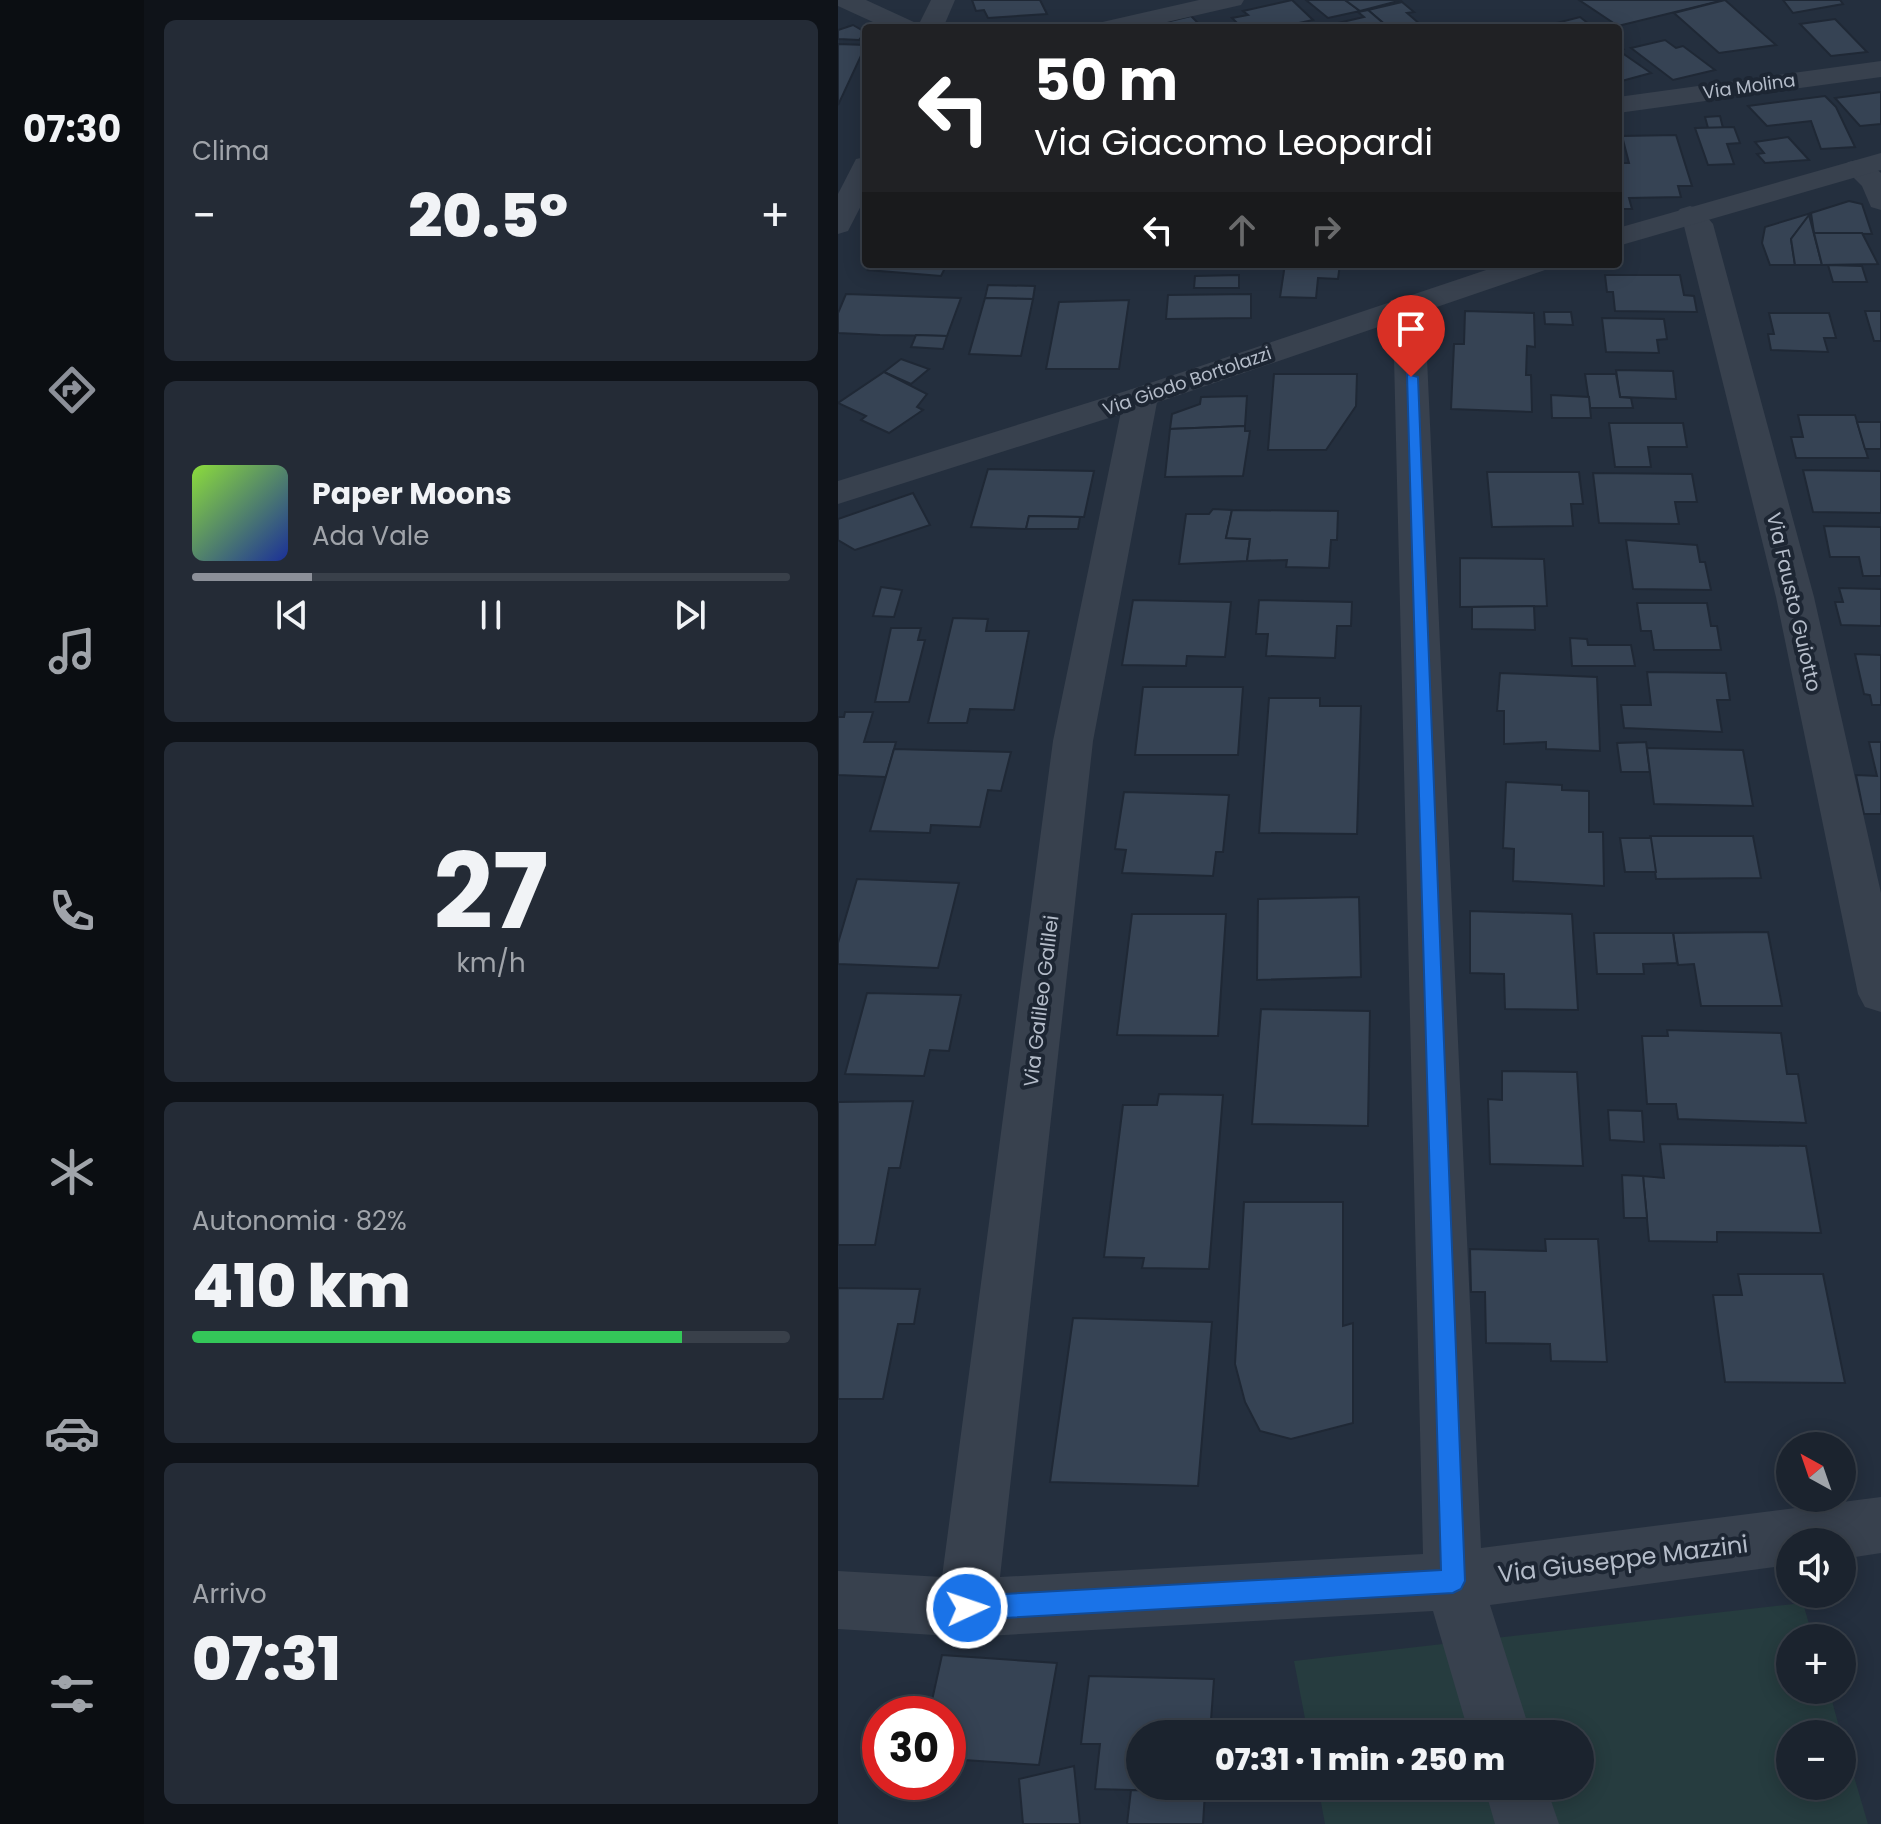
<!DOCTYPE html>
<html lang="it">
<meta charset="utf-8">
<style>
body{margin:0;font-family:Poppins,sans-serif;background:#242b36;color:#f1f3f6;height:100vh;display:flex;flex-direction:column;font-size:30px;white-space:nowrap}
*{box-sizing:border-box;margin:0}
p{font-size:26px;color:#a0a4aa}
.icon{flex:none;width:44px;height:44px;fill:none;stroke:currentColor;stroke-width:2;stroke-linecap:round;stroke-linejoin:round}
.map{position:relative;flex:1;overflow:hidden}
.panel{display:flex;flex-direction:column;gap:20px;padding:20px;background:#0f1319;width:694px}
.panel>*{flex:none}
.hud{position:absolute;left:24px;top:24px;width:760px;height:244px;border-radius:8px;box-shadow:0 4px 20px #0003,0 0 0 2px #39404a;background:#202124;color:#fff;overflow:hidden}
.needle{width:52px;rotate:320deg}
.buttons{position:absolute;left:938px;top:1432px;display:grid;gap:16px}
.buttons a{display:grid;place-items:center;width:80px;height:80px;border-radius:50%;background:#1b232e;box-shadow:0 4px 20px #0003,0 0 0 2px #39404a;font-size:40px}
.speed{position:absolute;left:24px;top:1696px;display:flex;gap:16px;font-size:40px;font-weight:700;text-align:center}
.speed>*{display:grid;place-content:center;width:104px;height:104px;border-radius:50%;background:#1b232e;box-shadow:0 4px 20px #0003,0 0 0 2px #39404a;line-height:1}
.speed .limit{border:12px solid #d22;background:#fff;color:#111}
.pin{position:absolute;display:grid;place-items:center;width:68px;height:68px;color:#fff;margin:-82px -34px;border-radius:50% 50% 50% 0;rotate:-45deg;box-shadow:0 0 8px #0007}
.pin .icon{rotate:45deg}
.me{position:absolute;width:88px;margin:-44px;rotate:87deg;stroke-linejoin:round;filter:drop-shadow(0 0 6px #0008)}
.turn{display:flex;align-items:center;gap:28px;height:168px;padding:0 40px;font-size:36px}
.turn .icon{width:104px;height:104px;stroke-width:2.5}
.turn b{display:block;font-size:56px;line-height:68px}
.lanes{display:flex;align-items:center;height:76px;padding:0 40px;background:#0003;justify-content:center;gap:40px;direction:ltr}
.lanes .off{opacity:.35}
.big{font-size:60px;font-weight:800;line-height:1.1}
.panel .card{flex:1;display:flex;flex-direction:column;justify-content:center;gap:12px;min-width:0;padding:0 28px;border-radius:12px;background:#242b36}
.panel .dial{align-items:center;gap:0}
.dial b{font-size:104px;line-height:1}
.song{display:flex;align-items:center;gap:24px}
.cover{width:96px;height:96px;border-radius:12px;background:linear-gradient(135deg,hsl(90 70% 55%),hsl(230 70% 35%))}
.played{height:8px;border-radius:4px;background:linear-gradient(90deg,#8c9099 20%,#39404a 20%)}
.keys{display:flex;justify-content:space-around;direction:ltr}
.heat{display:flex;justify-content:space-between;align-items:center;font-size:44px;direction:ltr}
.charge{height:12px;border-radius:6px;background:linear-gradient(90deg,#34c759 82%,#39404a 0)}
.trip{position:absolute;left:288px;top:1720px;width:468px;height:80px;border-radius:40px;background:#1b232e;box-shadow:0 4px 20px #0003,0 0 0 2px #39404a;font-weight:800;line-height:80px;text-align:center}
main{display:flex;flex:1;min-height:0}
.tabs{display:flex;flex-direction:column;width:144px;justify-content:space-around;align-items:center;background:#0b0e12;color:#a0a4aa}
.tabs .icon{width:56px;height:56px}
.tabs .current{color:#8c9099}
.tabs b{font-size:36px;color:#f1f3f6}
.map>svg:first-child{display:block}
.green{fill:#263c3f}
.building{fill:#364354;stroke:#1f2835;stroke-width:2}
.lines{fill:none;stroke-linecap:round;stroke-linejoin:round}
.minor{fill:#38414e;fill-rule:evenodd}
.tertiary{fill:#38414e;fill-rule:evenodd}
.route{fill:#1a73e8;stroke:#114b97;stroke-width:2}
.labels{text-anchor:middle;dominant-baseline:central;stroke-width:8;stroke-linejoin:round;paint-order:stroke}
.far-street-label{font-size:18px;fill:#b4bcc9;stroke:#1d2633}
.street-label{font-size:20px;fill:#b4bcc9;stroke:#1d2633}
.near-street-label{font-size:24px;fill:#b4bcc9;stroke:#1d2633}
</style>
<main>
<nav class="tabs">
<b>07:30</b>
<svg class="icon current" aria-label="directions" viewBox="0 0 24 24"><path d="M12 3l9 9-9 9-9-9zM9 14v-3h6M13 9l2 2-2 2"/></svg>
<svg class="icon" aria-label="music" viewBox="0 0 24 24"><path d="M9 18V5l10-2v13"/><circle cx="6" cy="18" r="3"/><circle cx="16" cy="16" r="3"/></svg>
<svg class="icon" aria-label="phone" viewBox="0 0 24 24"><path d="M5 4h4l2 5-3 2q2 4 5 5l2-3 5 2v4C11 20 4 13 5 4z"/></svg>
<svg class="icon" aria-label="climate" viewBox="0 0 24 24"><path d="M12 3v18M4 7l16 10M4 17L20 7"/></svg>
<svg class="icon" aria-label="car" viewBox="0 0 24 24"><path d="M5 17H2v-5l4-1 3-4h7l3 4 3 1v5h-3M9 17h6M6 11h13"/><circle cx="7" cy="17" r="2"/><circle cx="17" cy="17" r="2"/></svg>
<svg class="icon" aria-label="filters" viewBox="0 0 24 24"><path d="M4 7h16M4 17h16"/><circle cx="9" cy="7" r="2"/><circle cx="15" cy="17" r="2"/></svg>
</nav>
<section class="panel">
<div class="card"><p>Clima</p>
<div class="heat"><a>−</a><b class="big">20.5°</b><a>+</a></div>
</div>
<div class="card">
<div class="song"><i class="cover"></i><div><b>Paper Moons</b><p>Ada Vale</p></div></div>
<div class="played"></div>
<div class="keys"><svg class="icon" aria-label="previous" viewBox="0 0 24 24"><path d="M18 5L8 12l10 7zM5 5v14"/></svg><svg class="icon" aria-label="pause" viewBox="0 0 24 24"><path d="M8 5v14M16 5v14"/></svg><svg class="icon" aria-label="next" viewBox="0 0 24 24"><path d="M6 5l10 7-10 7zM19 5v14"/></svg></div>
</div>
<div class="card dial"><b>27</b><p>km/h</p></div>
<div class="card"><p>Autonomia · 82%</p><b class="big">410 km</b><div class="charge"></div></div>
<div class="card"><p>Arrivo</p><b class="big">07:31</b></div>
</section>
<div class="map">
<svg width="1043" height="1824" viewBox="0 0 1043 1824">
<rect width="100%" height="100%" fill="#242f3e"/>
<!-- green -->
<path class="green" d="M 965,1603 L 975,1638 L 952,1638 L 952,1690 L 991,1690 L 1003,1734 L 952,1734 L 952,1786 L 1004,1786 L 1004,1736 L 1030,1824 L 487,1824 L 480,1786 L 742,1786 L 742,1734 L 470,1734 L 456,1661 Z"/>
<!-- building -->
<g class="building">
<path d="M 134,0 L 202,0 L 209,14 L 150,18 L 146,10 L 138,11 Z"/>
<path d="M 454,0 L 475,20 L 438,28 L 404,28 L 394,18 L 410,15 L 405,11 Z"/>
<path d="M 468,0 L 507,0 L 522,11 L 490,18 Z"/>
<path d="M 507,0 L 564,0 L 522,11 Z"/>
<path d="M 741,0 L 886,0 L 780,26 Z"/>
<path d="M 887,0 L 938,45 L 881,53 L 836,13 Z"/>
<path d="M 945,0 L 1002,0 L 1005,4 L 955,13 Z"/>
<path d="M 564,2 L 576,12 L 569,13 L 583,25 L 551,28 L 530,10 Z"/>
<path d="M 530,10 L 551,28 L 506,28 L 500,23 L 526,17 L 520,12 Z"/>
<path d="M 353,16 L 365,28 L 306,28 L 324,23 Z"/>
<path d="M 742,17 L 756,28 L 699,28 Z"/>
<path d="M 997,19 L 1029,52 L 993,56 L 962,24 Z"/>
<path d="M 15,25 L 27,32 L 21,40 L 0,39 L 0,30 Z"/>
<path d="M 827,40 L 838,48 L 845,46 L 877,70 L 835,80 L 793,48 Z"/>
<path d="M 0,44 L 28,45 L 0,105 Z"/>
<path d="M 780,45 L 785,49 L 780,50 L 813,73 L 780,82 Z"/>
<path d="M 1043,92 L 1043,124 L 1022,126 L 997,98 Z"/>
<path d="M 987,96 L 998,107 L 1017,147 L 983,149 L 973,121 L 929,126 L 910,106 Z"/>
<path d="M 882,116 L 885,128 L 870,128 L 867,117 Z"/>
<path d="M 896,127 L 902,143 L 889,144 L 896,164 L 870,165 L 857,128 Z"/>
<path d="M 838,135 L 854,186 L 840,186 L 843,197 L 791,198 L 794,209 L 780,209 L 780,163 L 791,163 L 784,136 Z"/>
<path d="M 950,137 L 971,160 L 927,163 L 919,154 L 926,153 L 917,142 Z"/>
<path d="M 1011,201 L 1024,204 L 1034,234 L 976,233 L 973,213 Z"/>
<path d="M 973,213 L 953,239 L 957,265 L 932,265 L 924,243 L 927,227 Z"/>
<path d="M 971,215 L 984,265 L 957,265 L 953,239 Z"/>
<path d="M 976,233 L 1024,233 L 1040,264 L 984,265 Z"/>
<path d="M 33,264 L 109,264 L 103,276 L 30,270 Z"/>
<path d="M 447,264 L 502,264 L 500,279 L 480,278 L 478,298 L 442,297 Z"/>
<path d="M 990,265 L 1024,266 L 1029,282 L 995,282 Z"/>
<path d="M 401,275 L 401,288 L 356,288 L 357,276 Z"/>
<path d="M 767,275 L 842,275 L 846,295 L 856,296 L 859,312 L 777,311 L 775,292 L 769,292 Z"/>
<path d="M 150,285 L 197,286 L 195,299 L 147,298 Z"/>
<path d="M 8,294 L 123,298 L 109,336 L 42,335 L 0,333 L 0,313 Z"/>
<path d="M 413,294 L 413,318 L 328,319 L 330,295 Z"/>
<path d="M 147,298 L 195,299 L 183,356 L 131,354 Z"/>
<path d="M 291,300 L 281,369 L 208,369 L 221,302 Z"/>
<path d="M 627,311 L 696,313 L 697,347 L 689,346 L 688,375 L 693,375 L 694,412 L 613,409 L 616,344 L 626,344 Z"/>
<path d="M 1027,311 L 1043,311 L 1043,341 L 1036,341 Z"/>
<path d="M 706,312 L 733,312 L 735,325 L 707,324 Z"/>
<path d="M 931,313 L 991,313 L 998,338 L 986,338 L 990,352 L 933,350 L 930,334 L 936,334 Z"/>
<path d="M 764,318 L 826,319 L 829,339 L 819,340 L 821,353 L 768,352 Z"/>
<path d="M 78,335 L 109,336 L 105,349 L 73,347 Z"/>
<path d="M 63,359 L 91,369 L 73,384 L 46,372 Z"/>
<path d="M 778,370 L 835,371 L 838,399 L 782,397 Z"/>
<path d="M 46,372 L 89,394 L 79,407 L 85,410 L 51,433 L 23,420 L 28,416 L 0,403 Z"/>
<path d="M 436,374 L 519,374 L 518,406 L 488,450 L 430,450 Z"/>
<path d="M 747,374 L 778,374 L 782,397 L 793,398 L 795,408 L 752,408 Z"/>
<path d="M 713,395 L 751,397 L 753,418 L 714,418 Z"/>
<path d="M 409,396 L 407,426 L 332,429 L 334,414 L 362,404 L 363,397 Z"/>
<path d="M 960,415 L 1017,415 L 1030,458 L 958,458 L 953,437 L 965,437 Z"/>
<path d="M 1019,422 L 1043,422 L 1043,449 L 1027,449 Z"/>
<path d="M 771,423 L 845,423 L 849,447 L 810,447 L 813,467 L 777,467 Z"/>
<path d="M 407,426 L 407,431 L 412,431 L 405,476 L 327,477 L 332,429 Z"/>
<path d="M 150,469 L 256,471 L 246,517 L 191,516 L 188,529 L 133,527 Z"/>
<path d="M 965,470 L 1043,471 L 1043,513 L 975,512 Z"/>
<path d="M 649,472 L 741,472 L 745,504 L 733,504 L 735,526 L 654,527 Z"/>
<path d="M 755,473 L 854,474 L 859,502 L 837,502 L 841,524 L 761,523 Z"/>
<path d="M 75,493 L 92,525 L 17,550 L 0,540 L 0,519 Z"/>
<path d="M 375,509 L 394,510 L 388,538 L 412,539 L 409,561 L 341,564 L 348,514 L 371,514 Z"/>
<path d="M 394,510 L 500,511 L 499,540 L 493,540 L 491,568 L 448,567 L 449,560 L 409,561 L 412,539 L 388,538 Z"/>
<path d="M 191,516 L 242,517 L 240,529 L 188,529 Z"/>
<path d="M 986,526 L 1043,527 L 1043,576 L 1025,576 L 1021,557 L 992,557 Z"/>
<path d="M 788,540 L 859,545 L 862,562 L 867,562 L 873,590 L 795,589 Z"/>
<path d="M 622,558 L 706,559 L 709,606 L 622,607 Z"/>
<path d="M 43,587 L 64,590 L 56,617 L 35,616 Z"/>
<path d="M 1001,588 L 1043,589 L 1043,626 L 1003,625 L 997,602 L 1005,602 Z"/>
<path d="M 295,600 L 393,602 L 387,657 L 349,656 L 348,666 L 284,665 Z"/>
<path d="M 421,600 L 514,602 L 513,626 L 499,626 L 497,658 L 428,656 L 430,634 L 418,634 Z"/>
<path d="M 799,603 L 869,603 L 873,626 L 879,626 L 883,650 L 816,650 L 813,631 L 803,631 Z"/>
<path d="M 696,606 L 697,630 L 634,629 L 634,607 Z"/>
<path d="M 115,618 L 150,619 L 148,631 L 191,631 L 176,710 L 132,709 L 129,723 L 90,723 Z"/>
<path d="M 53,628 L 83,628 L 80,640 L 87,640 L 71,702 L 37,702 Z"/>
<path d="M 732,638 L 749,639 L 750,645 L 793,645 L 797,666 L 734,666 Z"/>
<path d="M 1017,654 L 1043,655 L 1043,705 L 1034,705 L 1032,695 L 1026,694 Z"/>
<path d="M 809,672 L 888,673 L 892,700 L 879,700 L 884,732 L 786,728 L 783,705 L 813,705 Z"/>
<path d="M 662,673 L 759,677 L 762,751 L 708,749 L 708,742 L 666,744 L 666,711 L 659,711 Z"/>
<path d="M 305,687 L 405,687 L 400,755 L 297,755 Z"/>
<path d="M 431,698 L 482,698 L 482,706 L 523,706 L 519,834 L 421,833 Z"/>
<path d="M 7,712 L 35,712 L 26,742 L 58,742 L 48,777 L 0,775 L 0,717 L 6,717 Z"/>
<path d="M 808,742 L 812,772 L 783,772 L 779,743 Z"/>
<path d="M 1031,742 L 1043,742 L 1043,814 L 1026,814 L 1018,775 L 1039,776 Z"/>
<path d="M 809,748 L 905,750 L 915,806 L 816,804 Z"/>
<path d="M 56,749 L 173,752 L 163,791 L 150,790 L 142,827 L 93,825 L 92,833 L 32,831 Z"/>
<path d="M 668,782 L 724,785 L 724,790 L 751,791 L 751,832 L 765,832 L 766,886 L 675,881 L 676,849 L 665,848 Z"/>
<path d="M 286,792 L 391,795 L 385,852 L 378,852 L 375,876 L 284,873 L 288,850 L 277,849 Z"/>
<path d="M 812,836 L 915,836 L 923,878 L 818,879 Z"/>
<path d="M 782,838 L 813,838 L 818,872 L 787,872 Z"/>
<path d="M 19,879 L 121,883 L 100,968 L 0,964 L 0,943 Z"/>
<path d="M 521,897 L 523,977 L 419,980 L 420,899 Z"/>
<path d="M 632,911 L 734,914 L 740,1010 L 667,1009 L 666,974 L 632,973 Z"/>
<path d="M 294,914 L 388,914 L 380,1036 L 279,1035 Z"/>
<path d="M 930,932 L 944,1006 L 863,1006 L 856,964 L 840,965 L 835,933 Z"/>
<path d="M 756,933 L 835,933 L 839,963 L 805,964 L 806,974 L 759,974 Z"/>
<path d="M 29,993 L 123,995 L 111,1051 L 92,1050 L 86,1076 L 7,1074 Z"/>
<path d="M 423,1009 L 532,1011 L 530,1126 L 414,1124 Z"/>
<path d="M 829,1030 L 943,1033 L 949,1074 L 960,1074 L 968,1123 L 840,1119 L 838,1104 L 809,1104 L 804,1036 L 830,1036 Z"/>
<path d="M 664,1071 L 739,1072 L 745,1166 L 652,1164 L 650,1099 L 664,1100 Z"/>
<path d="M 321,1094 L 385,1095 L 371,1269 L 304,1268 L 306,1258 L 266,1257 L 285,1105 L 319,1105 Z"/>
<path d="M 75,1101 L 62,1168 L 51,1168 L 37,1245 L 0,1245 L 0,1102 Z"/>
<path d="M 770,1110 L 804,1111 L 806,1142 L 772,1140 Z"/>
<path d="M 822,1144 L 968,1146 L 983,1233 L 879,1232 L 879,1242 L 811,1241 L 805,1176 L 826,1178 Z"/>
<path d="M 784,1175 L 805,1176 L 809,1218 L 786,1218 Z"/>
<path d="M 406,1202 L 505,1202 L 505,1326 L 515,1323 L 515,1423 L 453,1439 L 422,1431 L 407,1402 L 397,1364 Z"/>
<path d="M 707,1239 L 760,1239 L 769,1362 L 713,1361 L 712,1344 L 648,1343 L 647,1292 L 633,1292 L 632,1249 L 708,1251 Z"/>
<path d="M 900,1274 L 985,1274 L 1007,1383 L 887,1382 L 875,1295 L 904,1295 Z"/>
<path d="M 0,1288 L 82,1289 L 76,1324 L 60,1324 L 45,1399 L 0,1399 Z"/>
<path d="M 235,1318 L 374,1322 L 360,1486 L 212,1482 Z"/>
<path d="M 104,1655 L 219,1663 L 201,1765 L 110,1759 L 110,1714 L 91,1714 Z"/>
<path d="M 251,1676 L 376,1679 L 372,1734 L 302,1734 L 302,1786 L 368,1786 L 367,1792 L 257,1789 L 262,1744 L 243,1744 Z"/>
<path d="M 236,1766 L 242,1824 L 185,1824 L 181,1779 Z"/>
<path d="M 293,1790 L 367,1792 L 365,1824 L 289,1824 Z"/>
</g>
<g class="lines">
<!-- minor -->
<g class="minor">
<path d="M 0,0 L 28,0 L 78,23 L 82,28 L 48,28 L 0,6 Z"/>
<path d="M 361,0 L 406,0 L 403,5 L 303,28 L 256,28 L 260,23 Z"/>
<path d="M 1020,160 L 1030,162 L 1043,173 L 1043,210 L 1033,207 L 1024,186 L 1006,168 L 1010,162 Z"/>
<path d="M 852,206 L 862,209 L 875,224 L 976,597 L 1043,893 L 1043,1012 L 1027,1007 L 1020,994 L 938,597 L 846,226 L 837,215 L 842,209 Z"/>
<path d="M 564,298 L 575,300 L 587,314 L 643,1548 L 1043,1497 L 1043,1553 L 1004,1559 L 1004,1542 L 952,1542 L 952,1565 L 652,1605 L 693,1734 L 631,1734 L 595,1611 L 129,1637 L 0,1629 L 0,1571 L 104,1577 L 215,741 L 286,397 L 291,390 L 303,387 L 315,390 L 320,397 L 255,741 L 162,1577 L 585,1554 L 555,316 L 548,307 L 553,300 Z"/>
<path d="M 646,1786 L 708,1786 L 721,1824 L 657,1824 Z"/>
</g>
<!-- tertiary -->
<g class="tertiary">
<path d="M 93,0 L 117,0 L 105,28 L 79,28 Z"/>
<path d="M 1043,61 L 1043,77 L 780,113 L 780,97 Z"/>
<path d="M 1043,153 L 1043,170 L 780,246 L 780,228 Z"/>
<path d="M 28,157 L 28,196 L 10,231 L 0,234 L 0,194 L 18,159 Z"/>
<path d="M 666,264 L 711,264 L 707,270 L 315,404 L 0,504 L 0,481 L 291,390 Z"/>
</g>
</g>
<!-- route -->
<path class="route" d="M 569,374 L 580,377 L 627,1581 L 623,1589 L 615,1593 L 129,1620 L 121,1617 L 117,1608 L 121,1600 L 129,1596 L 603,1570 Z"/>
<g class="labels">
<!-- far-street labels -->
<g class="far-street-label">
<text transform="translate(911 86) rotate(-8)">Via Molina</text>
<text transform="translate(349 381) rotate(-19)">Via Giodo Bortolazzi</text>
</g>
<!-- street labels -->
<g class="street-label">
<text transform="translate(956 602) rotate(77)">Via Fausto Guiotto</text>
<text transform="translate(203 1001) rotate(-83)">Via Galileo Galilei</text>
</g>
<!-- near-street labels -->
<g class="near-street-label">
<text transform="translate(785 1559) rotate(-7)">Via Giuseppe Mazzini</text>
</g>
</g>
</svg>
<div class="buttons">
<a><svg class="needle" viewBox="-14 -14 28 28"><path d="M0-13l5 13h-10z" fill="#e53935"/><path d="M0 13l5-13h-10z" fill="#a0a4aa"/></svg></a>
<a><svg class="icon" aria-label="sound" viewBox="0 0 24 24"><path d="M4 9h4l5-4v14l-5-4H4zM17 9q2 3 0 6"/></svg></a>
<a>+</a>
<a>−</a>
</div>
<div class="speed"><div class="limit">30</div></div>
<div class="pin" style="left:573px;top:377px;background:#d93025"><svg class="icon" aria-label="arrive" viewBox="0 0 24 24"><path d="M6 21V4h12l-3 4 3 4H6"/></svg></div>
<svg class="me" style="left:129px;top:1608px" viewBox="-20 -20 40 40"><circle r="17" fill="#1a73e8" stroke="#fff" stroke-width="3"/><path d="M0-11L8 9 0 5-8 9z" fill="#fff"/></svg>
<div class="trip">07:31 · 1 min · 250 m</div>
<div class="hud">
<div class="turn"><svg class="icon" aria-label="left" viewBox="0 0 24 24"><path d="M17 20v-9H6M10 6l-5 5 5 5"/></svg><div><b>50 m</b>Via Giacomo Leopardi</div></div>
<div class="lanes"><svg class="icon" aria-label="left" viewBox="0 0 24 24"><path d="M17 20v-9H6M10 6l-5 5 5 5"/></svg><svg class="icon off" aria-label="ahead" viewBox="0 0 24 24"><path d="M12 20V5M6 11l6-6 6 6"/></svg><svg class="icon off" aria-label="right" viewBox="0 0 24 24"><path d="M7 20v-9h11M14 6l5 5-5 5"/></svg></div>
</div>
</div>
</main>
